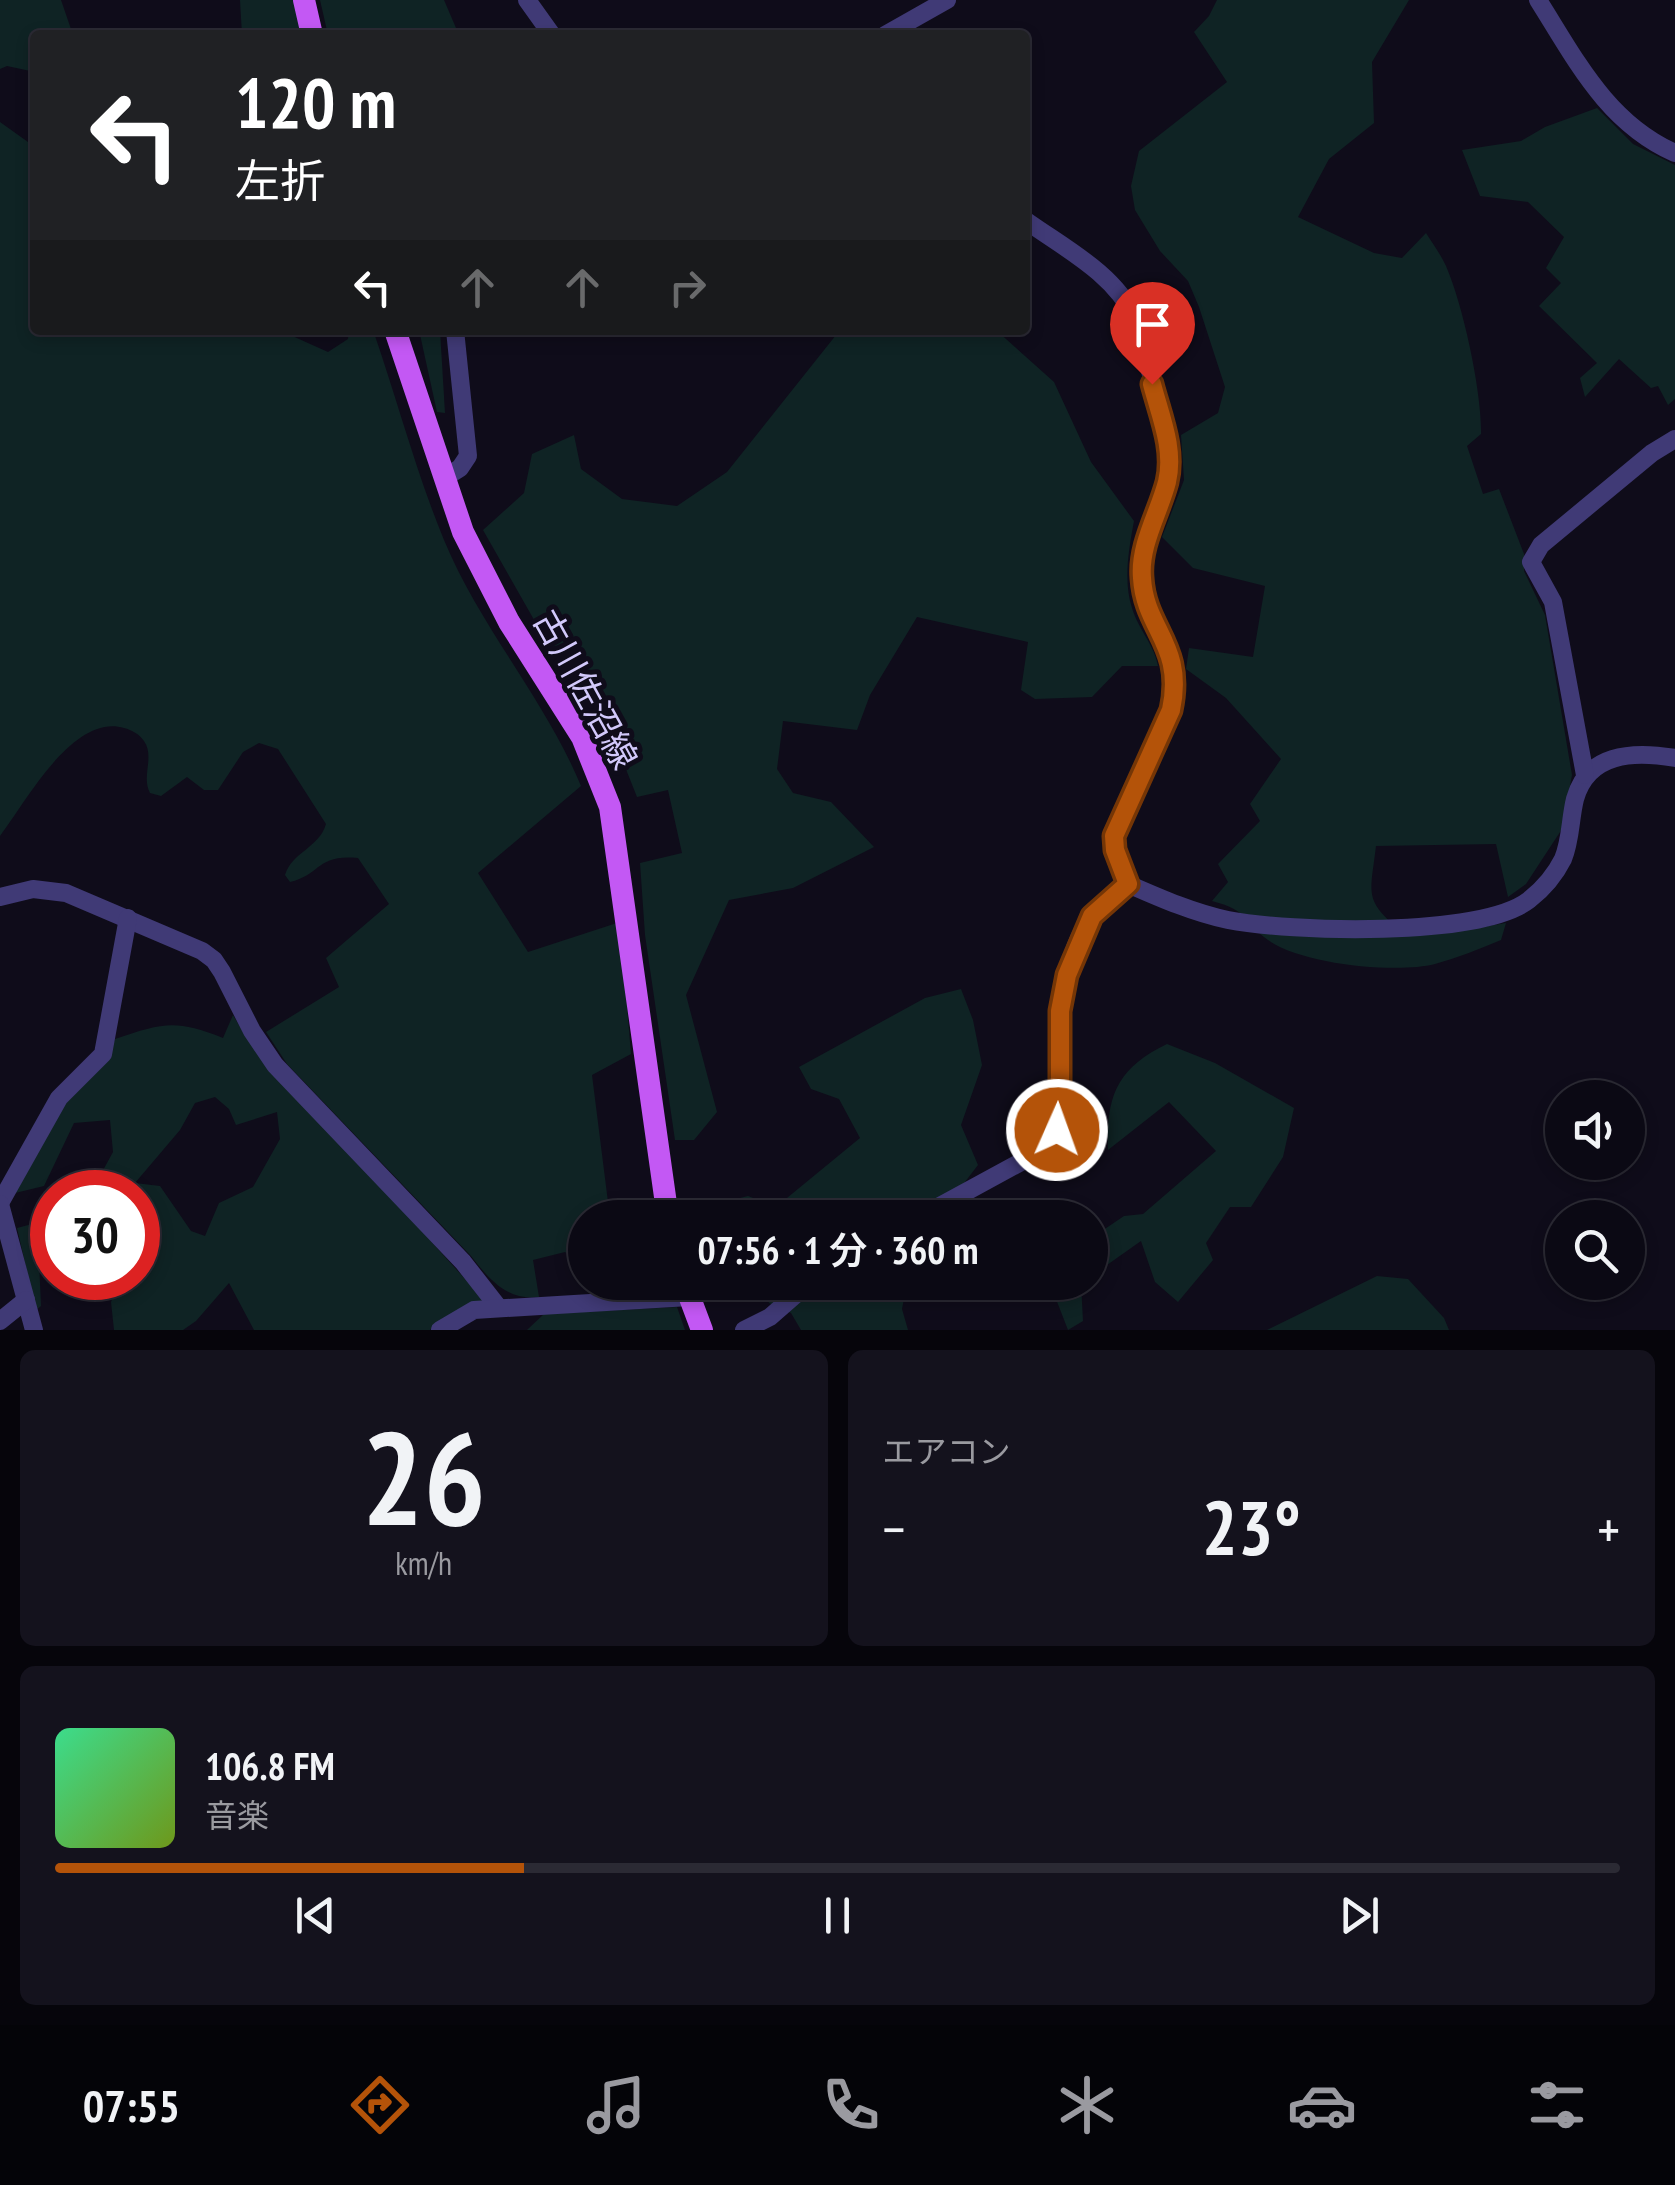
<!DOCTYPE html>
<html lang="ja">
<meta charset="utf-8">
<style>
body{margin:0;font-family:"PT Sans Narrow","Noto Sans JP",sans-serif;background:#14121d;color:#f1f3f6;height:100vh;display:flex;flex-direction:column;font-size:38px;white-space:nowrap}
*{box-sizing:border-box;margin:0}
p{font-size:32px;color:#9a9aa0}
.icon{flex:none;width:55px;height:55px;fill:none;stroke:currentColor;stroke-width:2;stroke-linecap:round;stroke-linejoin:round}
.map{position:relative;height:1330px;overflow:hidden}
.details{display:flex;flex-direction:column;gap:20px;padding:20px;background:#06050b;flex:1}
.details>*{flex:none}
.guide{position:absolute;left:30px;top:30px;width:1000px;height:305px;border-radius:10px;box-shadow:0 5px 15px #0003,0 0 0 2px #2b2a34;background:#202124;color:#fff;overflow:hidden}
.tools{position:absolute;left:1545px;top:1080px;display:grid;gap:20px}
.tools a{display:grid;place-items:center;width:100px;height:100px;border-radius:50%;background:#0b0914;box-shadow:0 5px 15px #0003,0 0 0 2px #2b2a34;font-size:50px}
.speed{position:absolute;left:30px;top:1170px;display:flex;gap:20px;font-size:50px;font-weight:700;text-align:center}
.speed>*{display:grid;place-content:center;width:130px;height:130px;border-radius:50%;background:#0b0914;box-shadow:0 5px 15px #0003,0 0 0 2px #2b2a34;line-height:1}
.speed .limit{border:15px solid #d22;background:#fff;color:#111}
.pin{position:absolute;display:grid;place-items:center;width:85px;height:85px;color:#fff;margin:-102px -42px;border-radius:50% 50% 50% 0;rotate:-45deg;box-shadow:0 0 10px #0007}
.pin .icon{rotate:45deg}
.me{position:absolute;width:110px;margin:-55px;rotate:2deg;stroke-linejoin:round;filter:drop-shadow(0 0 8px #0008)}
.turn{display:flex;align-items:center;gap:35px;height:210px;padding:0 40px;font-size:45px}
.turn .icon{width:130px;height:130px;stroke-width:2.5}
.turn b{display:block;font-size:70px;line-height:85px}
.lanes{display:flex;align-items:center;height:95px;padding:0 40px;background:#0003;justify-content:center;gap:50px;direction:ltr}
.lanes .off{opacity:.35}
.big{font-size:75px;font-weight:600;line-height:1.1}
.details .card{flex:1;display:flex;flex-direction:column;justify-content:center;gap:15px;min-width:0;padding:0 35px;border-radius:15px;background:#14121d}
.details .dial{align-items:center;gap:0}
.dial b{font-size:130px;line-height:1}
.song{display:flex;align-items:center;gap:30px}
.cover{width:120px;height:120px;border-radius:15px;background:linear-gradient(135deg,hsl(150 70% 55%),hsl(80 70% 35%))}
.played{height:10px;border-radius:5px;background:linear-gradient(90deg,#b45309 30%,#2b2a34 30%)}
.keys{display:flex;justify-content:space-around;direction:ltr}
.heat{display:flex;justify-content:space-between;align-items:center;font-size:55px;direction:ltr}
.details .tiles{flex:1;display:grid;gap:20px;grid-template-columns:1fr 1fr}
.card:last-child{grid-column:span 2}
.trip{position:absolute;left:568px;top:1200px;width:540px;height:100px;border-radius:50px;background:#0b0914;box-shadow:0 5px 15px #0003,0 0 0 2px #2b2a34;font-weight:600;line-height:100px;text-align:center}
.tab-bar{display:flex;height:160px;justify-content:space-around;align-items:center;background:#040408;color:#9a9aa0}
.tab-bar .icon{width:70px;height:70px}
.tab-bar .current{color:#b45309}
.tab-bar b{font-size:45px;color:#f1f3f6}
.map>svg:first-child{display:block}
.green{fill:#0f2324;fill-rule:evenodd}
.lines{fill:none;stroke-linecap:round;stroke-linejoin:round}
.minor{stroke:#403a76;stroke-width:18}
.major{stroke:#c358f4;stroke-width:22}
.route-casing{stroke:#753606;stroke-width:25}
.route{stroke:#b45309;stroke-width:18}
.labels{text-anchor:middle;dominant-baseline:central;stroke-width:10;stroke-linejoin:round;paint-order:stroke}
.street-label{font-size:35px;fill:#d2c9fb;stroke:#0f0c1a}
</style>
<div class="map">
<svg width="1675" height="1330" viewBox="0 0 1675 1330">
<rect width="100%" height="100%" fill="#0f0c1a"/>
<!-- green -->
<g class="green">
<path d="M 0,0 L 61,0 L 73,35 L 35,35 L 35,72 L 7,66 L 0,69 Z"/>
<path d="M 240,0 L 294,0 L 301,35 L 242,35 Z"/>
<path d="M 320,0 L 444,0 L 459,35 L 328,35 Z"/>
<path d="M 1217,0 L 1409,0 L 1372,62 L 1374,123 L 1329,159 L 1298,217 L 1374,253 L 1402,258 L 1426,233 C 1433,244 1441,255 1446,266 C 1463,305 1482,392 1481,434 L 1467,446 L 1483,494 L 1499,489 L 1524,554 L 1524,571 L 1545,615 L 1572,775 L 1562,829 L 1526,884 L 1508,897 L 1496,844 L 1376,846 C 1370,897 1363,899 1404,934 L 1464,930 L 1506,923 L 1501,940 C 1479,949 1457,958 1435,964 C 1396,974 1301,964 1268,940 C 1241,921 1251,911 1212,901 L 1228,882 L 1218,864 L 1260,821 L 1250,804 L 1281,759 L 1226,698 L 1186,669 L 1189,648 L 1253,657 L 1265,586 L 1193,568 L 1162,537 L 1184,480 L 1181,435 L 1218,413 L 1225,387 L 1199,307 L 1188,281 L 1160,251 L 1135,210 L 1131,186 L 1139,151 L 1227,82 L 1194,32 L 1209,16 Z"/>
<path d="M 1597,108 L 1633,144 L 1675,165 L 1675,399 L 1668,405 L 1658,386 L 1651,388 L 1619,359 L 1585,397 L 1580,378 L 1597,363 L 1539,306 L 1561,283 L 1546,268 L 1564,237 L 1528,202 L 1480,196 L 1462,150 L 1521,141 L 1545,127 Z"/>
<path d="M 0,122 L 35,147 L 35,330 L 279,330 L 328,352 L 348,339 L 349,330 L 373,330 C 397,399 416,472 444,540 C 480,627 545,699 581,786 L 478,873 L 528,952 L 620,922 L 631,1054 L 592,1075 L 608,1202 L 592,1217 L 585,1218 L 585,1267 L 565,1252 L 533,1260 L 539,1297 C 507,1301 489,1279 471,1256 L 287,1064 L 266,1032 L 339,987 L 326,958 L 389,904 L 358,858 C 316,854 321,875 290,882 L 285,875 C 292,852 319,848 326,824 L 278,749 L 259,743 L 243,752 L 218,790 L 204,790 L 187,777 L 161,796 L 150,793 C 141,776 155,757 144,741 C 139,734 132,730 124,728 C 73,713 26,802 0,836 Z"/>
<path d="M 419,330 L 440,330 L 445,413 L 437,412 Z"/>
<path d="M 840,330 L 996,330 L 1054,382 L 1091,462 L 1134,521 C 1129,548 1123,581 1132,608 C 1138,629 1154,644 1158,666 L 1122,666 L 1092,697 L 1035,699 L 1021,690 L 1028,642 L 917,617 L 870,695 L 857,730 L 783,721 L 777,769 L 793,793 L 831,802 L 874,847 L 793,888 L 729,900 L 686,995 L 717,1112 L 694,1140 L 675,1140 L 645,935 L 640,863 L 682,853 L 668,790 L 637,797 L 610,729 L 554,655 L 483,530 L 524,493 L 532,454 L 574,435 L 581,469 L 622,499 L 677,506 L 727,472 Z"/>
<path d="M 961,989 L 973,1020 L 982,1065 L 961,1125 L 978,1165 L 938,1217 L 738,1217 L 732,1200 L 748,1196 L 776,1207 L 860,1138 L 839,1099 L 811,1089 L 799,1067 L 925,998 Z"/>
<path d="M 233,1015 L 246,1037 L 484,1300 L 442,1319 L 430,1330 L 254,1330 L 229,1283 L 196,1321 L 183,1330 L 114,1330 L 111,1302 L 116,1289 L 110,1278 L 138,1278 L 138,1192 L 52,1192 L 52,1199 L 46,1189 L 64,1178 L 80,1188 L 95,1185 L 113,1152 L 110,1120 L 74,1123 L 44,1186 L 11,1194 L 63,1104 L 108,1060 L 115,1039 C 163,1023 175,1019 223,1038 ZM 215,1097 L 229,1109 L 236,1125 L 277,1112 L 280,1139 L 253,1187 L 219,1203 L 205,1236 L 191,1231 L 160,1186 L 135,1183 L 180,1130 L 195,1103 Z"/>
<path d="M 1167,1044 L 1215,1063 L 1294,1108 L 1283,1157 L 1251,1207 L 1230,1207 L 1206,1243 L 1213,1260 L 1178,1302 L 1155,1282 L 1141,1241 L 1090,1277 L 1090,1239 L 1124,1216 L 1143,1214 L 1216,1151 L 1169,1102 L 1108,1150 C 1106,1096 1117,1068 1167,1044 Z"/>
<path d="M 51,1219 L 52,1253 L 39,1260 L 41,1306 L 36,1310 L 17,1228 Z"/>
<path d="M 1377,1276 L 1408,1279 L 1444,1318 L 1449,1330 L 1267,1330 Z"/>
<path d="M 1044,1282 L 1081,1283 L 1083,1321 L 1068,1330 L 1056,1299 L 1039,1288 Z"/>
<path d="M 762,1283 L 907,1283 L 902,1309 L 908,1330 L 801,1330 L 791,1313 L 769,1303 Z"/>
<path d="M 677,1307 L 685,1330 L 527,1330 L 544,1314 Z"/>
</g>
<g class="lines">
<!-- minor -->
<g class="minor">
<path d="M 527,0 L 552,35"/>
<path d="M 1538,0 C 1576,60 1607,123 1675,153"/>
<path d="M 885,35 L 947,0"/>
<path d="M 1025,220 C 1064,248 1114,273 1135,318 C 1144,355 1172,434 1169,468 C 1166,505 1139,540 1141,579 C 1145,630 1185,645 1171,710 L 1114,836 L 1115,850 L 1128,884 C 1160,898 1194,913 1228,920 C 1290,932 1480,938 1529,900 C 1543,889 1555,875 1563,859 C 1571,840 1570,819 1575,799 C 1588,752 1634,751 1675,758"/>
<path d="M 444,478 L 460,468 L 468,456 L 455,330"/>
<path d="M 1585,775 L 1553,602 L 1531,562 L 1541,545 L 1652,453 L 1675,439"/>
<path d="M 0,897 L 33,889 L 66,893 L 202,951 L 214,960 L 222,972 L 252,1031 L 275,1065 L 463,1262 L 499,1308"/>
<path d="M 0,1203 L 59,1098 L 103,1054 L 128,918"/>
<path d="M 0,1204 L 34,1330"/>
<path d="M 918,1218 L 1043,1150 C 1065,1126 1059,1101 1058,1070 C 1058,1021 1062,956 1093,914 C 1102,902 1116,893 1128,884"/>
<path d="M 0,1321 L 26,1300"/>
<path d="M 440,1330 L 474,1310 L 689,1297"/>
<path d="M 744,1330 L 770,1317 L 810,1282"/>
</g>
<!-- major -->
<g class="major">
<path d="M 304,0 L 312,35"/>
<path d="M 395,330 L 463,532 L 509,622 L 582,737 L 610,807 L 668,1218"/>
<path d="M 684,1282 L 702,1330"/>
</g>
</g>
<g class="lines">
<defs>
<path id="route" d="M 1057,1130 L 1060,1118 L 1060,1011 L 1067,975 L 1092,916 L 1128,884 L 1115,850 L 1114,836 L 1171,710 C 1185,645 1145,630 1142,578 C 1139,545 1159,513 1167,482 C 1175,449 1160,415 1152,384"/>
</defs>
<!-- route casing -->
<use href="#route" class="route-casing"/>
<!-- route -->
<use href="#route" class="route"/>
</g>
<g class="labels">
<!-- street labels -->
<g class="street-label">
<text transform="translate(586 689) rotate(61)">古川佐沼線</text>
</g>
</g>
</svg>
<div class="tools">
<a><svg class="icon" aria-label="sound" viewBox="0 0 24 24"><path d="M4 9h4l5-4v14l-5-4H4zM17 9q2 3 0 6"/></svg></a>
<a><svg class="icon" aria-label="search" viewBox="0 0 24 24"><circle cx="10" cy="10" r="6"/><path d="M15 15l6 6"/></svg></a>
</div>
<div class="speed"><div class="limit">30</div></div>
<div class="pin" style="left:1152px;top:384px;background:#d93025"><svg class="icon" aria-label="arrive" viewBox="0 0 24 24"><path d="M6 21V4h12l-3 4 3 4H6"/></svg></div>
<svg class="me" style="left:1057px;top:1130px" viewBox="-20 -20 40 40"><circle r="17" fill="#b45309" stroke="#fff" stroke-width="3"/><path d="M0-11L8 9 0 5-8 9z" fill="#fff"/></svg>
<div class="trip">07:56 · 1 分 · 360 m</div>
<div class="guide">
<div class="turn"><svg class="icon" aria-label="left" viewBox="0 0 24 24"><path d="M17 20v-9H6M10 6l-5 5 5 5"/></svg><div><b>120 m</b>左折</div></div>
<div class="lanes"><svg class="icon" aria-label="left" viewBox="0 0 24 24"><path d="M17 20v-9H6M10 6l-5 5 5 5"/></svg><svg class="icon off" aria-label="ahead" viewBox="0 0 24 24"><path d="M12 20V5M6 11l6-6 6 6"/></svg><svg class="icon off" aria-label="ahead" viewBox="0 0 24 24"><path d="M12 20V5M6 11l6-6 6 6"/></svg><svg class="icon off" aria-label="right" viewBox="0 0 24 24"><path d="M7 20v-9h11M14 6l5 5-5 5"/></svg></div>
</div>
</div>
<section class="details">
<div class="tiles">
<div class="card dial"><b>26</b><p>km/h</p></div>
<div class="card"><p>エアコン</p>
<div class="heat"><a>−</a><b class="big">23°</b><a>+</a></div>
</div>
<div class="card">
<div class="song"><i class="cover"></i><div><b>106.8 FM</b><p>音楽</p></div></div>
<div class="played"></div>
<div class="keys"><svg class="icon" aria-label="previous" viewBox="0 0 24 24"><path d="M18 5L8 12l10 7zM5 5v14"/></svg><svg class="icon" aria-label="pause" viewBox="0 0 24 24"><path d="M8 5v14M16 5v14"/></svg><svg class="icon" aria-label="next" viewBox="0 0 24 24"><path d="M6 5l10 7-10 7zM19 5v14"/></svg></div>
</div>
</div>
</section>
<nav class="tab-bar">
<b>07:55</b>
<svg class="icon current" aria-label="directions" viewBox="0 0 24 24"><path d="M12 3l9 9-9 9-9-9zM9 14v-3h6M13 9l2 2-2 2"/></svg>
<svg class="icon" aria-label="music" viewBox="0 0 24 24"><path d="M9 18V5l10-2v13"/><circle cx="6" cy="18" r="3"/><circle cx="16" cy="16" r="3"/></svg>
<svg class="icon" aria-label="phone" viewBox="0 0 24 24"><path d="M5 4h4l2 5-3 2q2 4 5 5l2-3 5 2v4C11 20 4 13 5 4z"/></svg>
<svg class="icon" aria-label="climate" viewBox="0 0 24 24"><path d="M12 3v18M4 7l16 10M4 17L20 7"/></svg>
<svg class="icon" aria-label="car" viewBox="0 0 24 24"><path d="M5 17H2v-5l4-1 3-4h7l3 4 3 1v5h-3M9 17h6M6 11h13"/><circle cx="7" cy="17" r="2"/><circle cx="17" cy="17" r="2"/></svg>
<svg class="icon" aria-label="filters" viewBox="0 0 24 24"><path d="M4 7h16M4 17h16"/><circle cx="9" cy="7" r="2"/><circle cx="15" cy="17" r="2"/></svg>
</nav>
